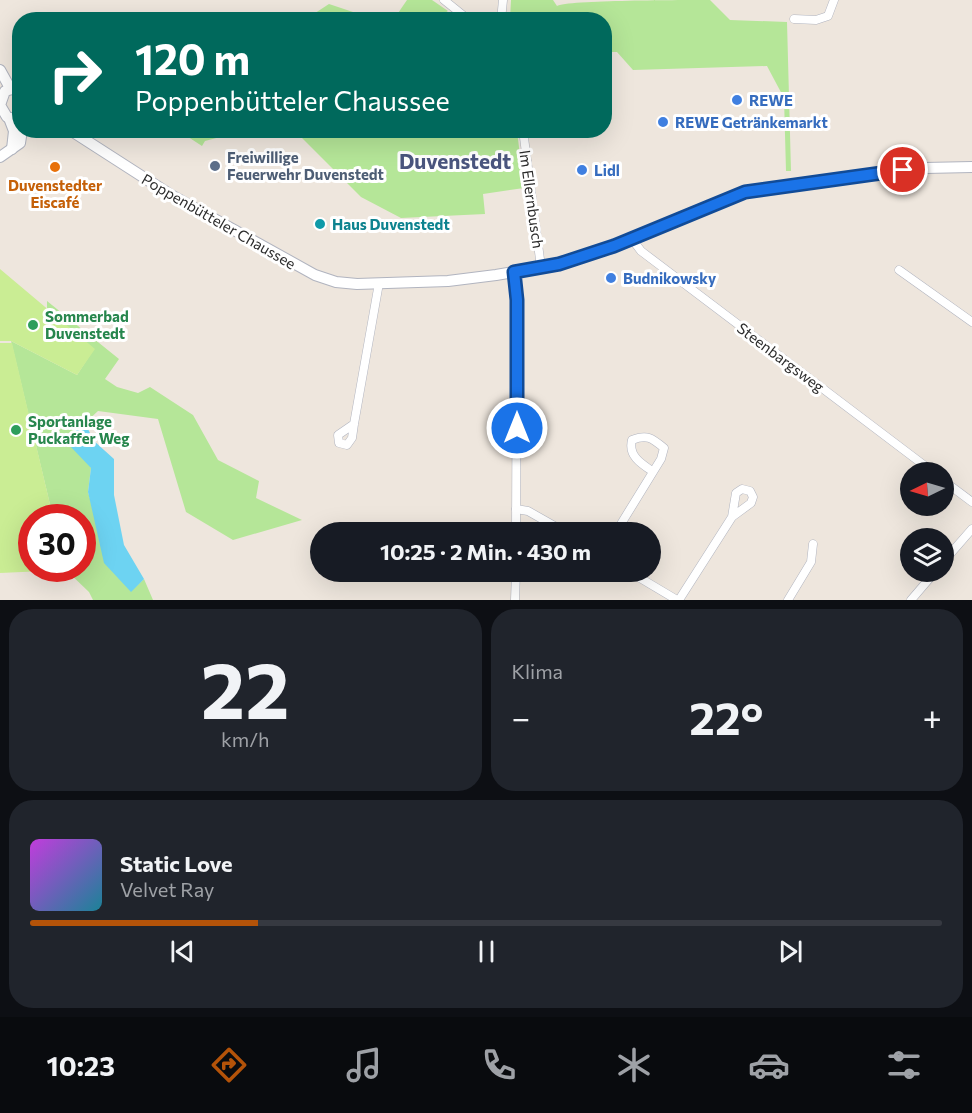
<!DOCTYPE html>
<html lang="de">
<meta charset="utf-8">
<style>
body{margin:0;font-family:Commissioner,sans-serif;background:#20242c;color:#f1f3f6;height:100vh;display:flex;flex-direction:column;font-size:22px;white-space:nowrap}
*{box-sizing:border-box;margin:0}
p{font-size:20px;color:#9ea1a6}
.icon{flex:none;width:33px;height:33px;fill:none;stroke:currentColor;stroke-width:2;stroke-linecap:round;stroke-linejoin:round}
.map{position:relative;height:600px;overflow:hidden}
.side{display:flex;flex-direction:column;gap:9px;padding:9px;background:#0d0f14;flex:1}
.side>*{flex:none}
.banner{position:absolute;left:12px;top:12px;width:600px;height:126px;border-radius:24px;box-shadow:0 6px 24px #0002;background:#00695c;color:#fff;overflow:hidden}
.needle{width:39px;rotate:265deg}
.tools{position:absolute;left:900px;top:462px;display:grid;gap:12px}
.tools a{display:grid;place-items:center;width:54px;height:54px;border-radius:50%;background:#171b24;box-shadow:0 6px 24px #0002;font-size:30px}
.speed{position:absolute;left:18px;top:504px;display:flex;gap:12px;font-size:30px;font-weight:700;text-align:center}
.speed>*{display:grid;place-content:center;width:78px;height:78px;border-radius:50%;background:#171b24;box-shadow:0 6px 24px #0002;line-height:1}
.speed .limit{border:9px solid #d22;background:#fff;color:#111}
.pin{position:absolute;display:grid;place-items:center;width:51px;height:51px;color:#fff;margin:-26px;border:3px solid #fff;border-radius:50%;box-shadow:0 2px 6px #0007}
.me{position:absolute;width:66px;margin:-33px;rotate:0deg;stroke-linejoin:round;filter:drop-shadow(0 0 4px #0008)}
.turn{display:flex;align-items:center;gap:21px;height:126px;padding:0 24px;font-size:27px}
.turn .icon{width:78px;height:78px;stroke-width:2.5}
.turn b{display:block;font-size:42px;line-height:51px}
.big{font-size:45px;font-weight:700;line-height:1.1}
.side .tile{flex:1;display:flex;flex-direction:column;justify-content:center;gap:9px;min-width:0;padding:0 21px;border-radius:24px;background:#20242c}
.side .dial{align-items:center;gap:0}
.dial b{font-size:78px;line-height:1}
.song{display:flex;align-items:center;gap:18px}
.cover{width:72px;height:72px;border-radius:9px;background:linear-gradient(135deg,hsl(290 70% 55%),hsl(190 70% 35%))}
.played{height:6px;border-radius:3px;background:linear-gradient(90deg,#b45309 25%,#363941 25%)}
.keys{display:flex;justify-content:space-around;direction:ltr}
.heat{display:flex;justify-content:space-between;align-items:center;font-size:33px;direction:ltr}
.side .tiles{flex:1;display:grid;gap:9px;grid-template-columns:1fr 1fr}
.tile:last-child{grid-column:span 2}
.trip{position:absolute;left:310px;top:522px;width:351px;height:60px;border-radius:30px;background:#171b24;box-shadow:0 6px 24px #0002;font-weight:700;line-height:60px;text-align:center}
.menu{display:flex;height:96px;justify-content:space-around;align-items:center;background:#090b0e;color:#9ea1a6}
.menu .icon{width:42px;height:42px}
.menu .active{color:#b45309}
.menu b{font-size:27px;color:#f1f3f6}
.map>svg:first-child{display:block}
.green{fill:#b5e698}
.pitch{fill:#caed94}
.water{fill:#6dd3f2}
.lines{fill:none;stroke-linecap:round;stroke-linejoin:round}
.street-casing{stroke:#b1b4bf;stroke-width:9}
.secondary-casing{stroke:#b1b4bf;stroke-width:12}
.street{stroke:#fff;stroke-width:8}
.secondary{stroke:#fff;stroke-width:10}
.route-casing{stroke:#114b97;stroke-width:15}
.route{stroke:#1a73e8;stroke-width:10}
.shop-dot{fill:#3f7fe0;stroke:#fff;stroke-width:2}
.service-dot{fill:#5c6f8a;stroke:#fff;stroke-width:2}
.food-dot{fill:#e8710a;stroke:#fff;stroke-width:2}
.culture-dot{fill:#0f9aa8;stroke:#fff;stroke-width:2}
.leisure-dot{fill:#2e9e5b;stroke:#fff;stroke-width:2}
.labels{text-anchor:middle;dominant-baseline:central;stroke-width:6;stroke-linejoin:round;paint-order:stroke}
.shop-label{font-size:15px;font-weight:bold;fill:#366cbe;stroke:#fff;text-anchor:start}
.service-label{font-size:15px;font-weight:bold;fill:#4e5e75;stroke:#fff;text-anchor:start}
.food-label{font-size:15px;font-weight:bold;fill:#c56008;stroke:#fff}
.street-label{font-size:15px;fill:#2b2b2b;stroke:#fff}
.culture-label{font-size:15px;font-weight:bold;fill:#0d838f;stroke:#fff;text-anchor:start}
.leisure-label{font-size:15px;font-weight:bold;fill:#27864d;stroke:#fff;text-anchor:start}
.district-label{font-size:21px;font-weight:bold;fill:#4a557e;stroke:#fff}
</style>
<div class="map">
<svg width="972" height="600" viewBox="0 0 972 600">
<rect width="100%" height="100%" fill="#eee6dd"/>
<!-- green -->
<g class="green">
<path d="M 407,0 L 432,0 L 448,11 L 435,19 L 394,19 Z"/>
<path d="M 511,0 L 553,0 L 557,6 C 566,0 687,0 710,0 L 730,20 L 787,22 L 791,171 L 786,171 L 784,98 L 767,66 L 633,70 L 617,52 L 605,52 L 604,20 L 510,19 Z"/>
<path d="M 329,4 L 374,19 L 306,19 Z"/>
<path d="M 179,131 L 243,131 L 205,141 L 202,146 Z"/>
<path d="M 295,131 L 517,131 L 524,188 L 483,194 L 485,214 L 401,218 L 361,197 Z"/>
<path d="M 47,301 L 119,359 L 105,379 L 117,387 L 138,393 L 150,387 L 193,415 L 218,460 L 259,481 L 256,498 L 302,520 L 233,540 L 186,512 L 158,419 L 98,411 L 85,423 L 76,427 L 91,468 L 88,492 L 95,516 L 131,591 L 144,579 L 153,600 L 93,600 L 89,592 L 66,570 L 82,568 L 82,518 L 53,517 L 11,341 L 77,375 L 94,349 L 47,309 Z"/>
</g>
<!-- pitch -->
<g class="pitch">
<path d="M 0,269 L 95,349 L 77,375 L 11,341 L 0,341 Z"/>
<path d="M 0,343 L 12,343 L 53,517 L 32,518 L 32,568 L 66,570 L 0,573 Z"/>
</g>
<!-- water -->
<path class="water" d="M 85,423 L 94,441 L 114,459 L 114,495 L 124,545 L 144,579 L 131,592 L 104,563 L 88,492 L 91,468 L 70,446 L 76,427 Z"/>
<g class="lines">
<defs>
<g id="street">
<path d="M 444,0 L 469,20"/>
<path d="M 794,19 L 816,20 L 828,16 L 834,0"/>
<path d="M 501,20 L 503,0"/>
<path d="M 523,130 L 541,267"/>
<path d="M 632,239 L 641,251 L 933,472"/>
<path d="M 899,270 L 972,322"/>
<path d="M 514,272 L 517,300 L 516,532"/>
<path d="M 354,424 L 338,435 L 339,443 L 347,445 L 352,438 L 354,424 L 379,283"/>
<path d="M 944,481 L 972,502"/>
<path d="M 516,509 L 528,511 L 565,532"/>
<path d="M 616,532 L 661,459 L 664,448 C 652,438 647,434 632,440 C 628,455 640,463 652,471"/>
<path d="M 944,561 L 972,529"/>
<path d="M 630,572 L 677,600"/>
<path d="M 515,600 L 516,572"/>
<path d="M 679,600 L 732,517 L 751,503 L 753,497 L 750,491 L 742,489 L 736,493 L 732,517"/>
<path d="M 788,600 L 811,562 L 813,544"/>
<path d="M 911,600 L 935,572"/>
</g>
<g id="secondary">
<path d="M 0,70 L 10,88"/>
<path d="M 20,87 L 5,91 L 0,105 L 7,117 L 20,120"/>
<path d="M 9,118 L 14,131 L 12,149"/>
<path d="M 70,130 L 171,195 L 315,275 L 336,282 L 357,284 L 448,281 L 496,275 L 559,264 L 614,246 L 745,192 L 925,168 L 972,167"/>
<path d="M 0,157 L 20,143 L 22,130"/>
</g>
</defs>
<!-- street casing -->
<use href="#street" class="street-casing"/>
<!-- secondary casing -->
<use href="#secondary" class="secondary-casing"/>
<!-- street -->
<use href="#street" class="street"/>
<!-- secondary -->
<use href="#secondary" class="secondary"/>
</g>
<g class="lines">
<defs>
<path id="route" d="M 517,428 L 517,300 L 514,272 L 559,264 L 614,246 L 745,192 L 903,170"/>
</defs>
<!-- route casing -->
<use href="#route" class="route-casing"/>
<!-- route -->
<use href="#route" class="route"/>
</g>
<!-- markers -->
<g class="shop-dot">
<circle cx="737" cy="100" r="6"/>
<circle cx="663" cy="122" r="6"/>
<circle cx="582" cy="170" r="6"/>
<circle cx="611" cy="278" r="6"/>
</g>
<circle class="service-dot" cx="215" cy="166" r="6"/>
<circle class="food-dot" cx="55" cy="167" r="6"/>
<circle class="culture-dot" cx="320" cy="224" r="6"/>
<g class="leisure-dot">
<circle cx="33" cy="325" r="6"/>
<circle cx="16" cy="430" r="6"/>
</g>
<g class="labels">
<!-- shop labels -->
<g class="shop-label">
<text x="749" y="100">REWE</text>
<text x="675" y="122">REWE Getränkemarkt</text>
<text x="594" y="170">Lidl</text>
<text x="623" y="278">Budnikowsky</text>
</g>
<!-- service labels -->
<g class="service-label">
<text x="227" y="157">Freiwillige<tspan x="227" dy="17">Feuerwehr Duvenstedt</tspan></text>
</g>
<!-- food labels -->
<g class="food-label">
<text x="55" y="185">Duvenstedter<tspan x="55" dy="17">Eiscafé</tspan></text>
</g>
<!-- street labels -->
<g class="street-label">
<text transform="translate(532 199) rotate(82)">Im Ellernbusch</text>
<text transform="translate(219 221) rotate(30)">Poppenbütteler Chaussee</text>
<text transform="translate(781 357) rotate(37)">Steenbargsweg</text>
</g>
<!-- culture labels -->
<g class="culture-label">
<text x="332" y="224">Haus Duvenstedt</text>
</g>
<!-- leisure labels -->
<g class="leisure-label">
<text x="45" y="316">Sommerbad<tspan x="45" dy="17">Duvenstedt</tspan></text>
<text x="28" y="421">Sportanlage<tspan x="28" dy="17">Puckaffer Weg</tspan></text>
</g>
<!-- district labels -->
<g class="district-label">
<text x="455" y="160">Duvenstedt</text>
</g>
</g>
</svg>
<div class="tools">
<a><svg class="needle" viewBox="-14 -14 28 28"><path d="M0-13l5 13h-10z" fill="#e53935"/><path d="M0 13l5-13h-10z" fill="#9ea1a6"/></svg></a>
<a><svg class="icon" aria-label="layers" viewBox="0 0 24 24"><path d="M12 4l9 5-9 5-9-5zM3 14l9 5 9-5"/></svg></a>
</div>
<div class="speed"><div class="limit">30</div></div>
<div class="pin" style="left:903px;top:170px;background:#d93025"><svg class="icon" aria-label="arrive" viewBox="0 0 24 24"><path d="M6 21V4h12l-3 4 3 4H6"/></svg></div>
<svg class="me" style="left:517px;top:428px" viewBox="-20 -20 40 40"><circle r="17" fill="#1a73e8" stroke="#fff" stroke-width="3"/><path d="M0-11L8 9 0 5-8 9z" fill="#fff"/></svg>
<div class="trip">10:25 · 2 Min. · 430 m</div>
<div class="banner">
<div class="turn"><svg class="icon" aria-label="right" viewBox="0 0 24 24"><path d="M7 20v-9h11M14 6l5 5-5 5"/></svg><div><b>120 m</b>Poppenbütteler Chaussee</div></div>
</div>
</div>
<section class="side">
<div class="tiles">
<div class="tile dial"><b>22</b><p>km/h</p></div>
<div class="tile"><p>Klima</p>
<div class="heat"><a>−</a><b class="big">22°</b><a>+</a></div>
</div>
<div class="tile">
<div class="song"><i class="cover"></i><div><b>Static Love</b><p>Velvet Ray</p></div></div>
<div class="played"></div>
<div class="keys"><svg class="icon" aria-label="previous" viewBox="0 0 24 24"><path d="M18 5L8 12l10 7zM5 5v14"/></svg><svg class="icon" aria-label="pause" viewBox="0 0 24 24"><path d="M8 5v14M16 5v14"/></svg><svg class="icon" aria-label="next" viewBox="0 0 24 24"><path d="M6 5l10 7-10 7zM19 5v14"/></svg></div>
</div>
</div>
</section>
<nav class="menu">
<b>10:23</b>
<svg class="icon active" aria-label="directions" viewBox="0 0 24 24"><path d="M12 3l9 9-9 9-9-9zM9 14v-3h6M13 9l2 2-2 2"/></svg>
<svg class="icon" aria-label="music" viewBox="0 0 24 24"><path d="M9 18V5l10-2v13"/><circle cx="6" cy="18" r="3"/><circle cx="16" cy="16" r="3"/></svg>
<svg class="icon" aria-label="phone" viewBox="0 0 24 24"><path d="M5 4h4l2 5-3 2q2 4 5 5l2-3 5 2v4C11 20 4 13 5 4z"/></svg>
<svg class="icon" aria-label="climate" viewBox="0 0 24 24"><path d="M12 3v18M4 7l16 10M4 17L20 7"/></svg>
<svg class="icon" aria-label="car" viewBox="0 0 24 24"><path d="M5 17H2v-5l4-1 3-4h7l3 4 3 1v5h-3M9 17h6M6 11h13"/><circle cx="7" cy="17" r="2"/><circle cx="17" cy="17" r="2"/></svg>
<svg class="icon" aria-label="filters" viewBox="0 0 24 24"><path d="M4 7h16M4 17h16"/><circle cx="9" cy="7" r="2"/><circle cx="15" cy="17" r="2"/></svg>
</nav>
